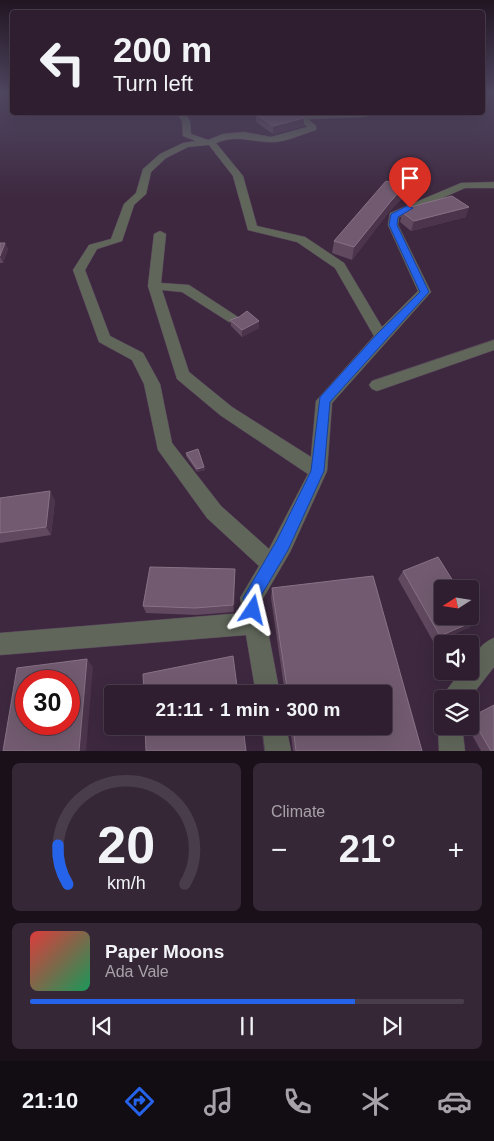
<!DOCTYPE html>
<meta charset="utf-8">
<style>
body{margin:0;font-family:Arial,sans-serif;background:#362737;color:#f1f3f6;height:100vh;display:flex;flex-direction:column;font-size:19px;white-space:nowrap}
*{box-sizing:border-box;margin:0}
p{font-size:16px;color:#a7a2aa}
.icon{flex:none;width:28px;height:28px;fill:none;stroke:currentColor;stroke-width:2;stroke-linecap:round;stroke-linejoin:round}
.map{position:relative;height:751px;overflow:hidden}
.side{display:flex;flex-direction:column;gap:12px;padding:12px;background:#19101a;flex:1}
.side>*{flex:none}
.banner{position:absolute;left:10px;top:10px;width:475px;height:105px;border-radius:5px;box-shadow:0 5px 20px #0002,0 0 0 1px #493c4b;background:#2e1e2f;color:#f1f3f6;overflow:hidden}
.needle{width:32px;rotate:258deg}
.controls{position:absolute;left:434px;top:580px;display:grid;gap:10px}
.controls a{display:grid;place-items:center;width:45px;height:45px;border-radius:5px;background:#2e1e2f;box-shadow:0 5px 20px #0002,0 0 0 1px #493c4b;font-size:25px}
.speed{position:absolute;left:15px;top:670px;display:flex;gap:10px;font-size:25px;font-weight:700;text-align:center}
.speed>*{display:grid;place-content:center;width:65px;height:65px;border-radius:50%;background:#2e1e2f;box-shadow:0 5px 20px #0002,0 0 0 1px #493c4b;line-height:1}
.speed .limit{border:8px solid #d22;background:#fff;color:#111}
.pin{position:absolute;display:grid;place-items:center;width:42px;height:42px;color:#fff;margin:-51px -21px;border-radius:50% 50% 50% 0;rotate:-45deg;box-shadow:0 0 5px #0007}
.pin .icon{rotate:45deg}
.me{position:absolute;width:55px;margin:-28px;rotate:10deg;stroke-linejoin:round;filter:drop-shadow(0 0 4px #0008)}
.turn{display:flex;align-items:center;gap:18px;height:105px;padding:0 20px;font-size:22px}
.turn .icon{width:65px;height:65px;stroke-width:2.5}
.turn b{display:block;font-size:35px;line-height:42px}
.big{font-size:38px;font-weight:700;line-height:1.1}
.side .widget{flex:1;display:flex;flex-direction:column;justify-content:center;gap:8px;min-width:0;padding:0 18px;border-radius:8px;background:#362737}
.side .dial{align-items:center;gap:0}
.dial svg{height:130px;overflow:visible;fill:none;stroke:#493c4b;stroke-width:7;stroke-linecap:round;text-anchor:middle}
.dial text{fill:#f1f3f6;stroke:none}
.song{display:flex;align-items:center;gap:15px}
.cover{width:60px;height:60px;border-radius:8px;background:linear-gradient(135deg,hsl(0 70% 55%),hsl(150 70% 35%))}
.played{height:5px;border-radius:2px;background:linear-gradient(90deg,#2563eb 75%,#493c4b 75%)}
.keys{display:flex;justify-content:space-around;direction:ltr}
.heat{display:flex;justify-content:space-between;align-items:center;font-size:28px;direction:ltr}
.side .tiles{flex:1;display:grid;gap:12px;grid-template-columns:1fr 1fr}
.widget:last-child{grid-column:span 2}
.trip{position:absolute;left:104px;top:685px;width:288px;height:50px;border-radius:5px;background:#2e1e2f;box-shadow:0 5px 20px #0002,0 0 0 1px #493c4b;font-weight:700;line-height:50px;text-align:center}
.menu{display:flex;height:80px;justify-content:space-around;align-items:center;background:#120c13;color:#a7a2aa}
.menu .icon{width:35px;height:35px}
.menu .selected{color:#2563eb}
.menu b{font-size:22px;color:#f1f3f6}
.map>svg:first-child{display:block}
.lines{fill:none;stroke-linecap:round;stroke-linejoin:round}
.minor-casing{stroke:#5b475d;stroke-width:1}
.minor{fill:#60675a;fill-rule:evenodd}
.wall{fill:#614960}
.shaded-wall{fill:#4c354c}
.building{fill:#725b70;stroke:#877286;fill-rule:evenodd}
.route{fill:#2563eb;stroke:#184099}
</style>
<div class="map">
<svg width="494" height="751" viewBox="0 0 494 751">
<rect width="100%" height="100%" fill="#3d283f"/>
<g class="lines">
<defs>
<g id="minor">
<path d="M 176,112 L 184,112 L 190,121 L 191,134 L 208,140 L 223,134 L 244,132 L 271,137 L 307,127 L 298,117 L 302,115 L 387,112 L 363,117 L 308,119 L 316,126 L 316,130 C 302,134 284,143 270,142 C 250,142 238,134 216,143 L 243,176 L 257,226 L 305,237 L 344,263 L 382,327 L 418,291 L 388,225 L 390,213 L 461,183 L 494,182 L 494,188 L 465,188 L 399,217 L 398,225 L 431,292 L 332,403 L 327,471 L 290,552 L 262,600 L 280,694 L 256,694 L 246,635 L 0,655 L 0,633 L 243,613 L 240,598 L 259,566 L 207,518 L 158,450 L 144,384 L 132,360 L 99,342 L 73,270 L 89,245 L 111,239 L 124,204 L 136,193 L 143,169 L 160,154 L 183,143 L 196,141 L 183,136 L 182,121 ZM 209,145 L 233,176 L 248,230 L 297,242 L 335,268 L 374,336 L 316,401 L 311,457 L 232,407 L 189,372 L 162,290 L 182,292 L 229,322 L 239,322 L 241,319 L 189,285 L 161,283 L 166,234 L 160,231 L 154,234 L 148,286 L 177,379 L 220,415 L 308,474 L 269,549 L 221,506 L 172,443 L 160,384 L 143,353 L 110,336 L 85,270 L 97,249 L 122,241 L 134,205 L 146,194 L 151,172 L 166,158 L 188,147 Z"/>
<path d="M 494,340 L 494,350 L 377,391 L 372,389 L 369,385 L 372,381 Z"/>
<path d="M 494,638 L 494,667 L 469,699 L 442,700 L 446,691 L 461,671 L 470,671 C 470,657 481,643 494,638 Z"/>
<path d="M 441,717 L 442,726 L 462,726 L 465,751 L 439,751 L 438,726 Z"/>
<path d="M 262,726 L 286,726 L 291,751 L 265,751 Z"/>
</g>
</defs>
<!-- minor casing -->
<use href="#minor" class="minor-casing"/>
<!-- minor -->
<use href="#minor" class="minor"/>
</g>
<!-- wall -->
<g class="wall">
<path d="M 256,114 L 304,126 L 273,134 L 256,122 Z"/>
<path d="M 404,186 L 402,198 L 388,213 L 352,260 L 332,253 L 334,241 Z"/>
<path d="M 403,209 L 466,217 L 411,231 L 400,222 Z"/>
<path d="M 0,243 L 8,249 L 3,263 L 0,263 Z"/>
<path d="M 230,320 L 259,321 L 259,328 L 242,337 L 231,326 Z"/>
<path d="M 186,453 L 204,467 L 205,470 L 197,472 L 186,456 Z"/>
<path d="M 0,498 L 55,500 L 51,535 L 0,543 Z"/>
<path d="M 403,571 L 470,627 L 434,643 L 398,579 Z"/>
<path d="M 373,576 L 422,751 L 293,751 L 290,726 L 382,726 L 382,694 L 285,694 L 271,598 L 272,588 Z"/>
<path d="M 235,577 L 234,612 L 196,615 L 146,613 L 143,606 Z"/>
<path d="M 494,705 L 494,751 L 481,751 L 467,726 L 470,726 L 470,718 Z"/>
</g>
<!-- shaded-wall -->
<g class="shaded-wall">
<path d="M 304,118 L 304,126 L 273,134 L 273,126 Z"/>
<path d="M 404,186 L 402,198 L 388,213 L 352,260 L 354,247 L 391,201 Z"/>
<path d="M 469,207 L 466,217 L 411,231 L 414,221 Z"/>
<path d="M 5,243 L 8,249 L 3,263 L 0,256 Z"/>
<path d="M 259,321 L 259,328 L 242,337 L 242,330 Z"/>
<path d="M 204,467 L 205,470 L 197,472 L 197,469 Z"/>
<path d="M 50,491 L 55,500 L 51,535 L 46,527 Z"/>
<path d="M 235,569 L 235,577 L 234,612 L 233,605 Z"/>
<path d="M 477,620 L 470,627 L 434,643 L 440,636 Z"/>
<path d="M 87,659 L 93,667 L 86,751 L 79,751 Z"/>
</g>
<!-- building -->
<g class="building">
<path d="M 263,112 L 296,112 L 304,118 L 273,126 L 256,114 Z"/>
<path d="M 386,181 L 404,186 L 391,201 L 354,247 L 334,241 Z"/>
<path d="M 452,196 L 469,207 L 414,221 L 403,213 L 403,209 Z"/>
<path d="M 0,243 L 5,243 L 0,256 Z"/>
<path d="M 247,311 L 259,321 L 242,330 L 230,320 L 239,317 Z"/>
<path d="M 198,449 L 204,467 L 197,469 L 186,453 Z"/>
<path d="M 50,491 L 46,527 L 0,533 L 0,498 Z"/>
<path d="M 438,557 L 458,589 L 442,589 L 442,616 L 470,616 L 470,608 L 477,620 L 440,636 L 403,571 Z"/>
<path d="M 150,567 L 235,569 L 233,605 L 195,608 L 143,606 Z"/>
<path d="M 373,576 L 422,751 L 296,751 L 293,726 L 382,726 L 382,694 L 288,694 L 272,588 Z"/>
<path d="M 233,656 L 238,694 L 144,694 L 143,674 Z"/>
<path d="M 87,659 L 79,751 L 3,751 L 17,668 ZM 26,681 L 69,681 L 69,724 L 26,724 Z"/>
<path d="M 494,705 L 494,751 L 491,751 L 471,717 Z"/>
<path d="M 145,726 L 243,726 L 246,751 L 146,751 Z"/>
</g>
<!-- sky -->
<linearGradient id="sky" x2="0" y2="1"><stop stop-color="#221623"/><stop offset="0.47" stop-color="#514863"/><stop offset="1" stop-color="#514863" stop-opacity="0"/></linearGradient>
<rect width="494" height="198" fill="url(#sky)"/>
<!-- route -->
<path class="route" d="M 407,206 L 413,208 L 398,217 L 397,225 L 429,292 L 330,402 L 324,471 L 288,550 L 259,599 L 261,610 L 259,616 L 253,618 L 247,616 L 243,598 L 277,540 L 311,471 L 320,397 L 377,334 L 420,292 L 389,225 L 391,214 Z"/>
</svg>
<div class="controls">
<a><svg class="needle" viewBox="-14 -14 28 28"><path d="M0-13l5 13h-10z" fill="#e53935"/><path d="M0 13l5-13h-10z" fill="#a7a2aa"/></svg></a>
<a><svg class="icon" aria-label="sound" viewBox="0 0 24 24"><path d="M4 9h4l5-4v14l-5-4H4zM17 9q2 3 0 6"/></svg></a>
<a><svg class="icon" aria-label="layers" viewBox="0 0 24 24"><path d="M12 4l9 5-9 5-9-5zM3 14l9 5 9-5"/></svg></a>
</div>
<div class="speed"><div class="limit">30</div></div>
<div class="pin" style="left:410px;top:208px;background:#d93025"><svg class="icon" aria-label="arrive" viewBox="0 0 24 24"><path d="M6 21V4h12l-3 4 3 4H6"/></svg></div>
<svg class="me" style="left:253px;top:610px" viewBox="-20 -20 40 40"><path d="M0-17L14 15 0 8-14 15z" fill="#2563eb" stroke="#fff" stroke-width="4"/></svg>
<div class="trip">21:11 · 1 min · 300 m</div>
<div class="banner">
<div class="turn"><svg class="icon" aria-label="left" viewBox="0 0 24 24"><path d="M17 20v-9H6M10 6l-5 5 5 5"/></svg><div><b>200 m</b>Turn left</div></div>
</div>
</div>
<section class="side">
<div class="tiles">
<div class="widget dial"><svg viewBox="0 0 100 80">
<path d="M14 69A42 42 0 1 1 86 69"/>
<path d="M14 69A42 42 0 0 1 8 45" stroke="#2563eb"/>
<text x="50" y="56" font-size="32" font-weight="700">20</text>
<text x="50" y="72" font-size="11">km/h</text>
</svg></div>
<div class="widget"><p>Climate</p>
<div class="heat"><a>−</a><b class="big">21°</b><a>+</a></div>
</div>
<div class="widget">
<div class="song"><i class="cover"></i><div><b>Paper Moons</b><p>Ada Vale</p></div></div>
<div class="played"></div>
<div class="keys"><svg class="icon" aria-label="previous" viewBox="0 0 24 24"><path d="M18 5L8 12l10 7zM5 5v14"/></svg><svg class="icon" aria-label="pause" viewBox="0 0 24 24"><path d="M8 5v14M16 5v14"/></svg><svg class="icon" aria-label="next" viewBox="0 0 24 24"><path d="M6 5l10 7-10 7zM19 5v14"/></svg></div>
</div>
</div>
</section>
<nav class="menu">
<b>21:10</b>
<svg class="icon selected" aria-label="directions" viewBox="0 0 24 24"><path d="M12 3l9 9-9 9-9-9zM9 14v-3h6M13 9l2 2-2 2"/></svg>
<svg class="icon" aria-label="music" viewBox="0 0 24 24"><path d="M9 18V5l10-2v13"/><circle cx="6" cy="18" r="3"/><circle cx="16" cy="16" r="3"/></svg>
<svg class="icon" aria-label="phone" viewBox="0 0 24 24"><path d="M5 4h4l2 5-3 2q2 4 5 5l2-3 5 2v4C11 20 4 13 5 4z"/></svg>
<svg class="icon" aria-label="climate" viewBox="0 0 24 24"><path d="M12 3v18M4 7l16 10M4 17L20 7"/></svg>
<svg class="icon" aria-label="car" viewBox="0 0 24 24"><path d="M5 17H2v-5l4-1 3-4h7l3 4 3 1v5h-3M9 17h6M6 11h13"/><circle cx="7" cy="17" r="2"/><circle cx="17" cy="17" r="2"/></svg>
</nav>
